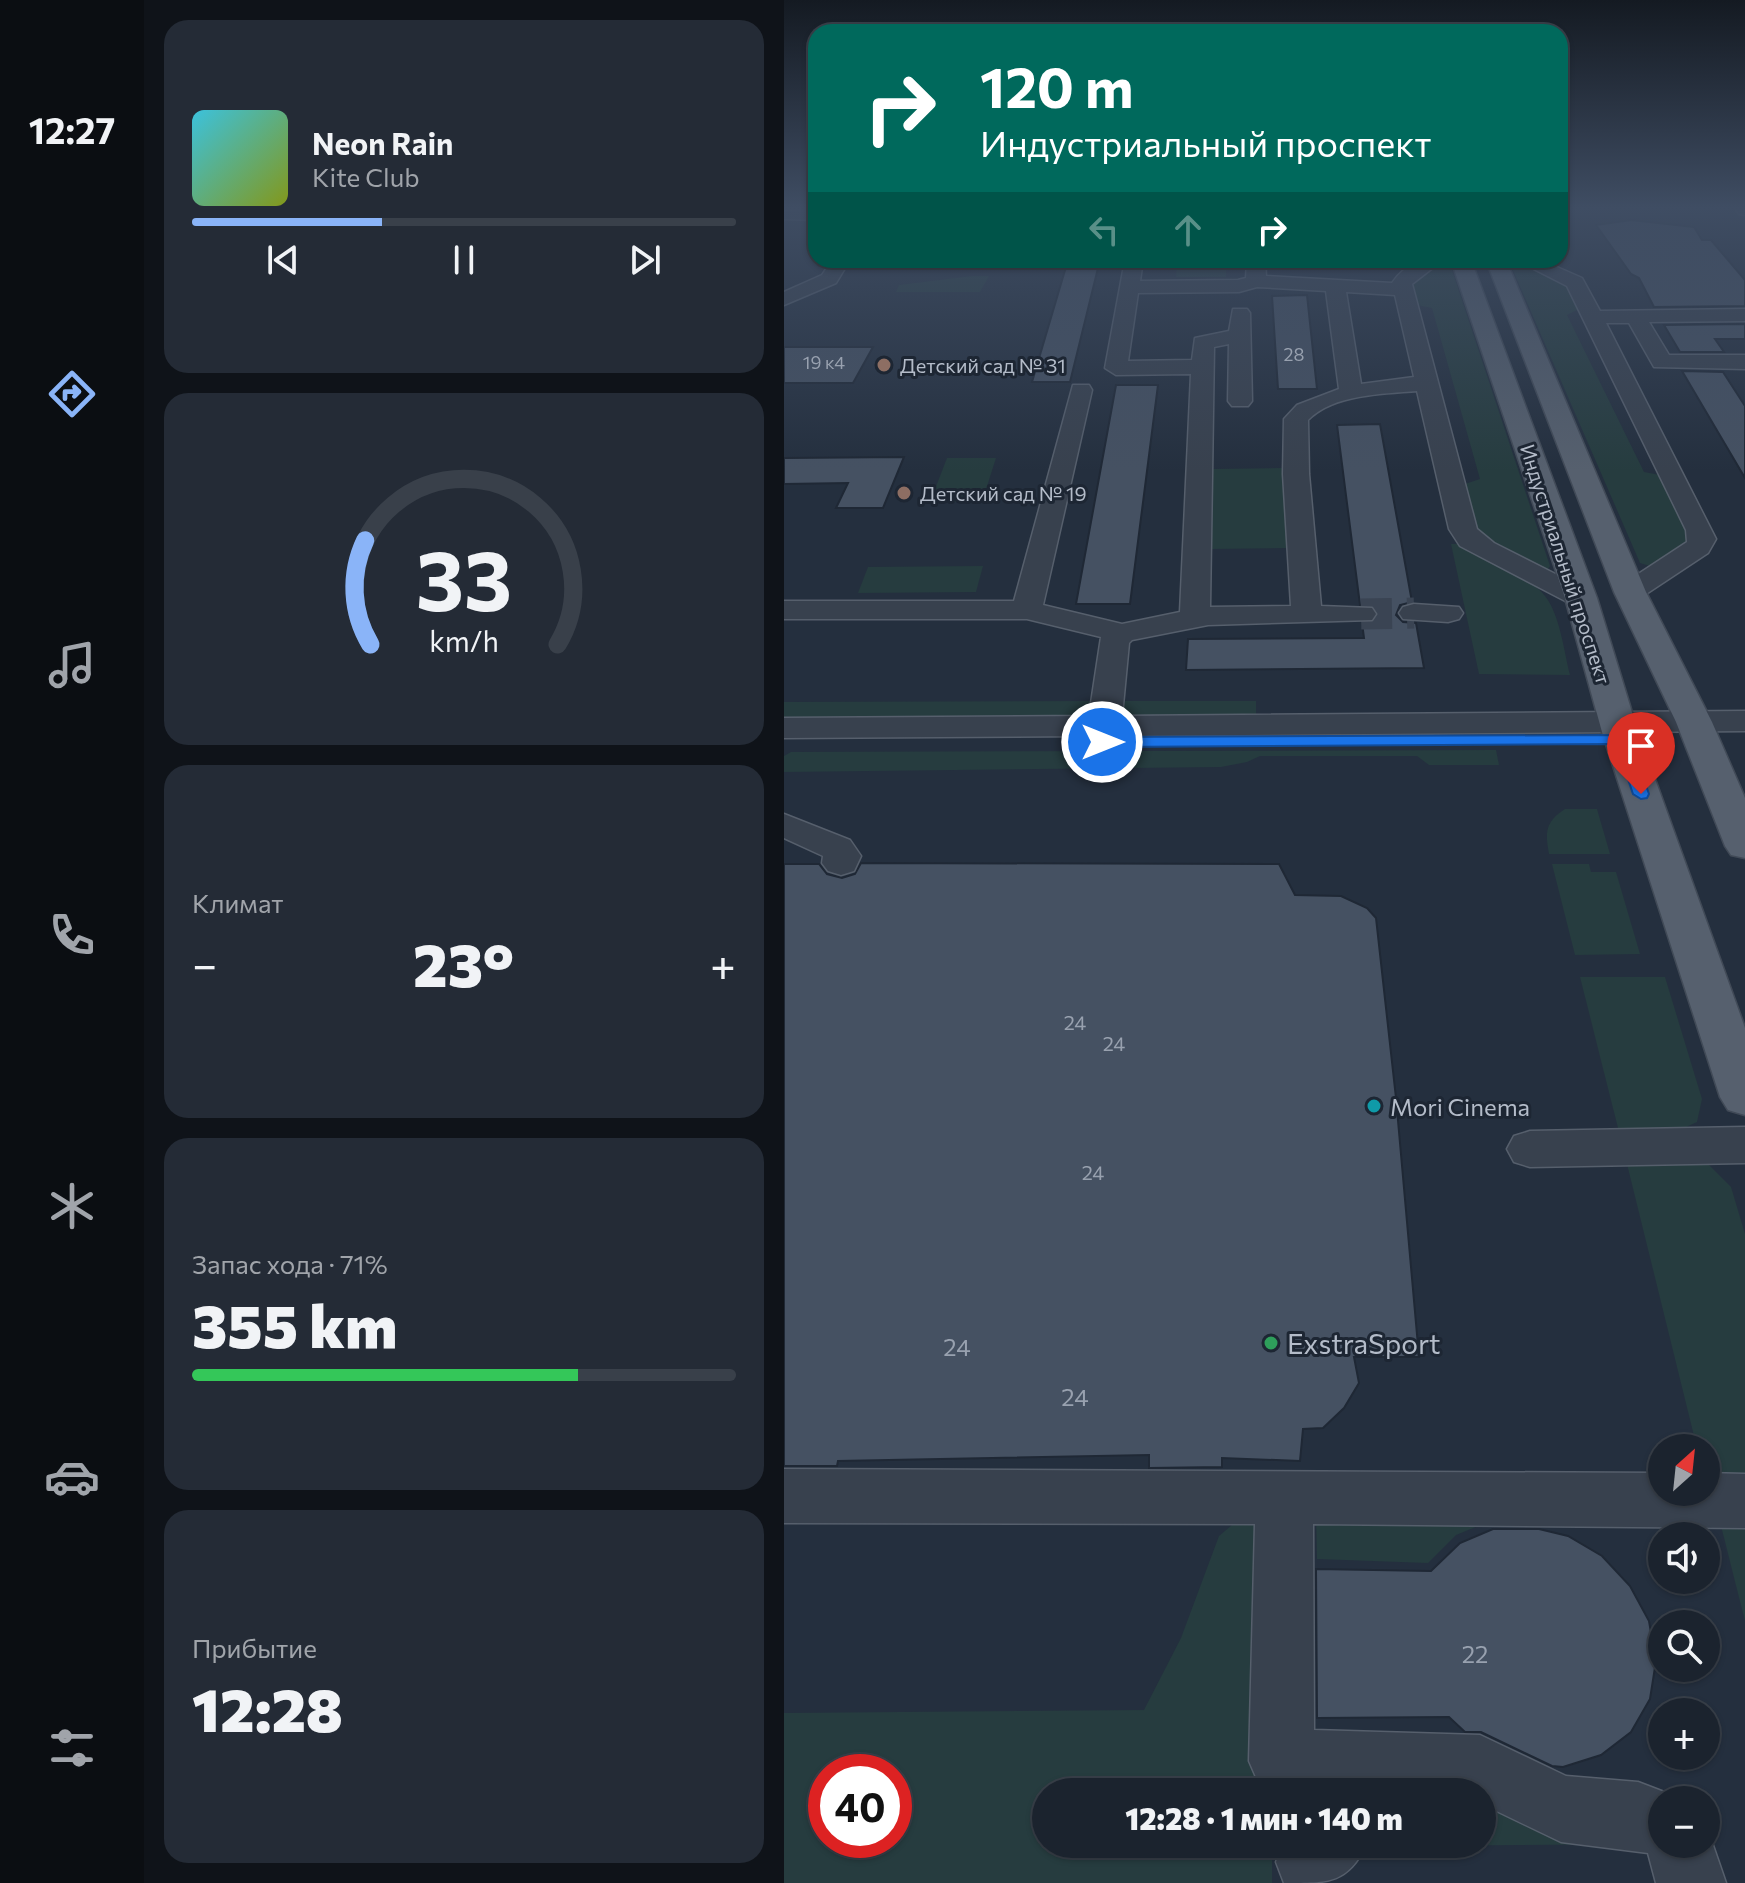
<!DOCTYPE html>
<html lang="ru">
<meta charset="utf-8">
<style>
body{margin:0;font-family:Commissioner,sans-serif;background:#242b36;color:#f1f3f6;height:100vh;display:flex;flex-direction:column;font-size:30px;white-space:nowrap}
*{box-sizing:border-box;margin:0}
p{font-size:26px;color:#a0a4aa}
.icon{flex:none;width:44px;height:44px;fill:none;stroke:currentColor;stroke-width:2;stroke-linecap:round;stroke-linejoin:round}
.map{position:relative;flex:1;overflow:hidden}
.drawer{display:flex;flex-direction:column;gap:20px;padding:20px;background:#0f1319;width:640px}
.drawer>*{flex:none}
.top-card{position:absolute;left:24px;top:24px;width:760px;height:244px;border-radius:24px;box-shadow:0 2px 6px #0004,0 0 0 2px #39404a;background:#00695c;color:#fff;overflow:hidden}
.needle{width:52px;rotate:27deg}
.fabs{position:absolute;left:864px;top:1434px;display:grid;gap:16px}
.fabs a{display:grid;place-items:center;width:72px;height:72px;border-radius:50%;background:#1b232e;box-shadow:0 2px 6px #0004,0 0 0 2px #39404a;font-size:40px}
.speed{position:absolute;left:24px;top:1754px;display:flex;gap:16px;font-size:40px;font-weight:700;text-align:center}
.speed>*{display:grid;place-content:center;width:104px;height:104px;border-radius:50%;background:#1b232e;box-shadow:0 2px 6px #0004,0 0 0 2px #39404a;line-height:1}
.speed .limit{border:12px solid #d22;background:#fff;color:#111}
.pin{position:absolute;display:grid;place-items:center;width:68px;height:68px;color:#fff;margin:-82px -34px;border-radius:50% 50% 50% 0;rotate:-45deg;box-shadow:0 0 8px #0007}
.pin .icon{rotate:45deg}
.me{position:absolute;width:88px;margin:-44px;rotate:90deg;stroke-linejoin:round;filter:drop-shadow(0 0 6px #0008)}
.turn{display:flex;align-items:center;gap:28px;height:168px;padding:0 40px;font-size:36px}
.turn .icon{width:104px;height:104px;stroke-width:2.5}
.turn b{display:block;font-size:56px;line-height:68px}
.lanes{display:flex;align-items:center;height:76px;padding:0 40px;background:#0003;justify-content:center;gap:40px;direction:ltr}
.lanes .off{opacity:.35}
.big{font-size:60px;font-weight:800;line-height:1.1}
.drawer .tile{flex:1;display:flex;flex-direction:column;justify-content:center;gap:12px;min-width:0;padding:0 28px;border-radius:24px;background:#242b36}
.drawer .dial{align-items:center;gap:0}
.dial svg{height:208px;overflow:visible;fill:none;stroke:#39404a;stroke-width:7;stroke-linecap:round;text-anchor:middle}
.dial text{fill:#f1f3f6;stroke:none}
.song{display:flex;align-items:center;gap:24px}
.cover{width:96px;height:96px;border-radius:12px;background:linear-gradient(135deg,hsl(190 70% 55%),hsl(70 70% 35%))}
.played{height:8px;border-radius:4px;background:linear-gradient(90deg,#8ab4f8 35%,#39404a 35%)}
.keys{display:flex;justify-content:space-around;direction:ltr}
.heat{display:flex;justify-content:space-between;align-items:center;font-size:44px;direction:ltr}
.charge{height:12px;border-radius:6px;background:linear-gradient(90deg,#34c759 71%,#39404a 0)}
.trip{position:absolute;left:248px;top:1778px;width:464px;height:80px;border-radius:40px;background:#1b232e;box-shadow:0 2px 6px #0004,0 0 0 2px #39404a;font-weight:800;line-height:80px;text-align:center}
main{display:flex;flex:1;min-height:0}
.tabs{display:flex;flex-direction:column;width:144px;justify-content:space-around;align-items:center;background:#0b0e12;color:#a0a4aa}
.tabs .icon{width:56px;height:56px}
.tabs .active{color:#8ab4f8}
.tabs b{font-size:36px;color:#f1f3f6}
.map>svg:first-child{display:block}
.green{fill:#263c3f;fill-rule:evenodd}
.building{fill:#455162;stroke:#1f2835;stroke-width:2}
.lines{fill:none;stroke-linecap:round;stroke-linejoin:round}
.minor-tunnel{stroke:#3a4453;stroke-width:31;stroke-dasharray:31 15;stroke-linecap:butt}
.minor-casing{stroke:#565f6c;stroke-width:3}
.major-casing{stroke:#414a57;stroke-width:3}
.minor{fill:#38414e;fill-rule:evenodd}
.major{fill:#56606e;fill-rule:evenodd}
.route{fill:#1a73e8;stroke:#114b97;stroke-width:2}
.education-dot{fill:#8d6e63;stroke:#1d2633;stroke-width:3}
.culture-dot{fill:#0f9aa8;stroke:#1d2633;stroke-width:3}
.leisure-dot{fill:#2e9e5b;stroke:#1d2633;stroke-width:3}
.labels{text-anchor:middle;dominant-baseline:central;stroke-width:6;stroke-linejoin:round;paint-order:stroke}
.far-number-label{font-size:18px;fill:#98a1af}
.far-poi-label{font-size:20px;fill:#b4bcc9;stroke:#1d2633;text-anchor:start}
.far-street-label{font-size:20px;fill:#b4bcc9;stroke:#1d2633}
.number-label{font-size:20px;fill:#98a1af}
.poi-label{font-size:24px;fill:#b4bcc9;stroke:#1d2633;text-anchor:start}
.near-number-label{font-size:24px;fill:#98a1af}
.near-poi-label{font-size:28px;fill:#b4bcc9;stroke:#1d2633;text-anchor:start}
</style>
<main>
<nav class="tabs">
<b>12:27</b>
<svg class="icon active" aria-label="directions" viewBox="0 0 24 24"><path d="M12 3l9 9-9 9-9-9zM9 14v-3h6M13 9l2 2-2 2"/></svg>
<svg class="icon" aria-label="music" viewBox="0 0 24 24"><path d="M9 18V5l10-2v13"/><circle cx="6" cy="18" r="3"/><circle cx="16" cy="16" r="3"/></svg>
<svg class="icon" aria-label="phone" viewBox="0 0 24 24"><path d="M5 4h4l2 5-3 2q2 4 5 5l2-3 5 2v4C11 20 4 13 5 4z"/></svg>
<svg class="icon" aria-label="climate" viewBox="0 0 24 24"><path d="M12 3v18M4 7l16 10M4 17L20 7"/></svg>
<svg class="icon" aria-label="car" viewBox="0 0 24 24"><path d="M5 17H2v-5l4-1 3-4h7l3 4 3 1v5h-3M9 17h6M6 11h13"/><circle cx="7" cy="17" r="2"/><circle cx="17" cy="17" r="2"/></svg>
<svg class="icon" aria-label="filters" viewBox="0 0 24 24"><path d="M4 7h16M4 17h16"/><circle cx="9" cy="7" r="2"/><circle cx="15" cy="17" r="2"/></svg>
</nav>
<section class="drawer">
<div class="tile">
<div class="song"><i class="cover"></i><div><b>Neon Rain</b><p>Kite Club</p></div></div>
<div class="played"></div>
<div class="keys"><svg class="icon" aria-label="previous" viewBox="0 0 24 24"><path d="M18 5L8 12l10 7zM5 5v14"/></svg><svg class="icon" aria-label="pause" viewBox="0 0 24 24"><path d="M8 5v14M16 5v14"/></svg><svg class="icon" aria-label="next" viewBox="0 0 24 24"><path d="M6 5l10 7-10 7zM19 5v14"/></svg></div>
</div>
<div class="tile dial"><svg viewBox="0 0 100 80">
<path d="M14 69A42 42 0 1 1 86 69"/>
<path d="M14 69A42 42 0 0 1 12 29" stroke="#8ab4f8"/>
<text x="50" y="56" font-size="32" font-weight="700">33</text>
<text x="50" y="72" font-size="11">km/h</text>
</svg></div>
<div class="tile"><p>Климат</p>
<div class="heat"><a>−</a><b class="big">23°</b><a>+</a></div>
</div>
<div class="tile"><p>Запас хода · 71%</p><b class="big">355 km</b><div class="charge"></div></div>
<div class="tile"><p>Прибытие</p><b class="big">12:28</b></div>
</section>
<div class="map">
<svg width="961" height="1883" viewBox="0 0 961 1883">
<rect width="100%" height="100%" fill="#242f3e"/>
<!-- green -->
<g class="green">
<path d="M 393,260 L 442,260 L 442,277 L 392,277 Z"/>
<path d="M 731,260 L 782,282 L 795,309 L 783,315 L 860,472 L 876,475 L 907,530 L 906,544 L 869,567 L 856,563 L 725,261 Z"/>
<path d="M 657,261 L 665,261 L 766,566 L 764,569 L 760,570 L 693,534 L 678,485 L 696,479 L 648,308 L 633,305 L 628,283 Z"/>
<path d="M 188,276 L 205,276 L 196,292 L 112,292 L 115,285 Z"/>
<path d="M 163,458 L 212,458 L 198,502 L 146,502 Z"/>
<path d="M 498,468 L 503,548 L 427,549 L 429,469 Z"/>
<path d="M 667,544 L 673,544 C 697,557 745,575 761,596 C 776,615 780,651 786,675 L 695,674 Z"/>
<path d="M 199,566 L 192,592 L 74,593 L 84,567 Z"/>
<path d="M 308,701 L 306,717 L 0,719 L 0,702 Z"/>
<path d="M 336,701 L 472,701 L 472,717 L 334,717 Z"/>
<path d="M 712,750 L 715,765 L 645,765 L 633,756 L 476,756 L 463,762 L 437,767 L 0,772 L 0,756 L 7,752 Z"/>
<path d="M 781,809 L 813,809 L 826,854 L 765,854 C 761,832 761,822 781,809 Z"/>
<path d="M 768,864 L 805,864 L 807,872 L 832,872 L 856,954 L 791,955 Z"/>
<path d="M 796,977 L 881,977 L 918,1099 L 913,1122 L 900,1128 L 834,1128 Z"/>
<path d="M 906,1159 L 924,1164 L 947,1187 L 961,1234 L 961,1477 L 922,1477 L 922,1448 L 913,1448 L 842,1160 Z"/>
<path d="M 479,1511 L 488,1792 L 262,1792 L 262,1844 L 488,1844 L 488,1883 L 0,1883 L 0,1713 L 360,1710 L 397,1638 L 435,1536 L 461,1514 ZM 42,1772 L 110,1772 L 110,1840 L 42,1840 Z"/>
<path d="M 532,1513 L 716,1517 L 672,1535 L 644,1563 L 533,1559 Z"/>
<path d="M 936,1522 L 961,1522 L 961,1621 Z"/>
<path d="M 698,1792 L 874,1844 L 609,1846 L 698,1844 Z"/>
</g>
<!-- building -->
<g class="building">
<path d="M 847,220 L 910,227 L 918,240 L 927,240 L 961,280 L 961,306 L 870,307 L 855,278 L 847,274 L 812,225 Z"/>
<path d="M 284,260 L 316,260 L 286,382 L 248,382 Z"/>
<path d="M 523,295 L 533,389 L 494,389 L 488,296 Z"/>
<path d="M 961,324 L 961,339 L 931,339 L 940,352 L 896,352 L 880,325 Z"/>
<path d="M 0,347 L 89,347 L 69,383 L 0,383 Z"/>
<path d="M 898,371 L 939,372 L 961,406 L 961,478 Z"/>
<path d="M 332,385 L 374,385 L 346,604 L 292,604 Z"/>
<path d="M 596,424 L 628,602 L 616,605 L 612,615 L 619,622 L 632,623 L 640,668 L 402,670 L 404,639 L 580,638 L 578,623 L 590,622 L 594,612 L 588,605 L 576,605 L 553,425 Z"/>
<path d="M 120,457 L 99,508 L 52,508 L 64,483 L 0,484 L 0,458 Z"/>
<path d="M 77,863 L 495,864 L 511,895 L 557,896 L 583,908 L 592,918 L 612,1098 L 635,1357 L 570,1357 L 575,1383 L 560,1408 L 539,1428 L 519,1429 L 516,1461 L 438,1458 L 438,1467 L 365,1468 L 365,1455 L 54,1461 L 53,1466 L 0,1466 L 0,864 L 35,864 L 43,874 L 58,878 L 71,874 Z"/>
<path d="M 709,1529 L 755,1529 L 784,1536 L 818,1556 L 846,1586 L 865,1621 L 872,1661 L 866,1699 L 847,1732 L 817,1755 L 779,1767 L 768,1766 L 697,1732 L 681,1732 L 665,1717 L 533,1718 L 532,1569 L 647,1571 L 676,1543 Z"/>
</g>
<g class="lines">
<!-- minor-tunnel -->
<path class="minor-tunnel" d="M 577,614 L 630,613"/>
<defs>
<g id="minor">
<path d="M 950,207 L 961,207 L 961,215 L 955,214 Z"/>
<path d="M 32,210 L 32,220 L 0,219 L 0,211 Z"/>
<path d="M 48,260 L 66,260 L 52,283 L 0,305 L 0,292 L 38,275 Z"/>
<path d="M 341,260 L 359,260 L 356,281 L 454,280 L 462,278 L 463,260 L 481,260 L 482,276 L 608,283 C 622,263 637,260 659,260 L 628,284 L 693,529 L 710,543 L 807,592 L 812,598 L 807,604 L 797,607 L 787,604 L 676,546 L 665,529 L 633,391 C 599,394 549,394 524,420 L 525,474 L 537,606 L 588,608 L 592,614 L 588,620 L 424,625 L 348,640 L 345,643 L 338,716 L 961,711 L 961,731 L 336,736 L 330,749 L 318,752 L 306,749 L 301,742 L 302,736 L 0,738 L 0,718 L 305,716 L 317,637 L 243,619 L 0,619 L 0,601 L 230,601 L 289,385 L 305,385 L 308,390 L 259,605 L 338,624 L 396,612 L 407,374 L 332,375 L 321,368 ZM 473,287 L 542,291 L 555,389 L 513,405 L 500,419 L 499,474 L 507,606 L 426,607 L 430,347 L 445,344 L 444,401 L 448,406 L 464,406 L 468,401 L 466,313 L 463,309 L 449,309 L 445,331 L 411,338 L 408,360 L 344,361 L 354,293 L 455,292 ZM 562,292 L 611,295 L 630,377 L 577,384 Z"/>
<path d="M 732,260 L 757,260 L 798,278 L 816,311 L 961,309 L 961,321 L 865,322 L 885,355 L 961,355 L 961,369 L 870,367 L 845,323 L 822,323 L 932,539 L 924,553 L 856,598 L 846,601 L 836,598 L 831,592 L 836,586 L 903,542 L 902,530 L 783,286 Z"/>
<path d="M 630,604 L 675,607 L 679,613 L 675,619 L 664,622 L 619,619 L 615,613 L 619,607 Z"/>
<path d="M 0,814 L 66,840 L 77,856 L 70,871 L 57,875 L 44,871 L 38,863 L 39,856 L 0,838 Z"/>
<path d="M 961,1127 L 961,1163 L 746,1167 L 730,1162 L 723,1149 L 730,1136 L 746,1131 Z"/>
<path d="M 0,1469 L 878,1473 L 878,1492 L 922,1492 L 922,1473 L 961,1474 L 961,1528 L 529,1524 L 530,1730 L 696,1735 L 782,1776 L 854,1782 L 901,1800 L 878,1800 L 878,1844 L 922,1844 L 922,1825 L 942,1883 L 872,1883 L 864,1853 L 777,1842 L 698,1804 L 698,1792 L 494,1792 L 475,1784 L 465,1761 L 471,1524 L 0,1523 Z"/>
<path d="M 499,1844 L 583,1844 C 563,1883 547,1883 500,1883 L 492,1862 Z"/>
</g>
<g id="major">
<path d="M 667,260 L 687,260 L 813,598 L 854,732 L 961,1028 L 961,1115 L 944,1110 L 936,1097 L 818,732 L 781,598 Z"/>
<path d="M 702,260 L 722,260 L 862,592 L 928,722 L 961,798 L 961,858 L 947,855 L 941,846 L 892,722 L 830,592 Z"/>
</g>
</defs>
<!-- minor casing -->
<use href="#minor" class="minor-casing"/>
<!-- major casing -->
<use href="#major" class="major-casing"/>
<!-- minor -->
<use href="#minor" class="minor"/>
<!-- major -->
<use href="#major" class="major"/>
</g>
<!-- sky -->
<linearGradient id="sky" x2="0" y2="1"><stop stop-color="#141a22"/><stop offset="0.44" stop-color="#3f4d63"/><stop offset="1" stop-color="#3f4d63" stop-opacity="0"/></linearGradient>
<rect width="961" height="471" fill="url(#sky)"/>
<!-- route -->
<path class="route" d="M 839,735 L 846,740 L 865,794 L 863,798 L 857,799 L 849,794 L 832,744 L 318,747 L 310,742 L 318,737 Z"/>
<!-- markers -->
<g class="education-dot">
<circle cx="100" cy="365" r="8"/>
<circle cx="120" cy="493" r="8"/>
</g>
<circle class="culture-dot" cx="590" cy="1106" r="8"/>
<circle class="leisure-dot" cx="487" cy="1343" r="8"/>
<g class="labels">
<!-- far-number labels -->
<g class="far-number-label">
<text x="510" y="354">28</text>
<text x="40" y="362">19 к4</text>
</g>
<!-- far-poi labels -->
<g class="far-poi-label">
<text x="116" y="365">Детский сад № 31</text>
<text x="136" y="493">Детский сад № 19</text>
</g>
<!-- far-street labels -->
<g class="far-street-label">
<text transform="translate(782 564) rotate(72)">Индустриальный проспект</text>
</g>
<!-- number labels -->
<g class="number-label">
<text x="291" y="1022">24</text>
<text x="330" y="1043">24</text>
<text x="309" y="1172">24</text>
</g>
<!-- poi labels -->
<g class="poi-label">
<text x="606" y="1106">Mori Cinema</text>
</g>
<!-- near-number labels -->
<g class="near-number-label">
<text x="173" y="1346">24</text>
<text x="291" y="1396">24</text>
<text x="691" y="1653">22</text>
</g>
<!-- near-poi labels -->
<g class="near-poi-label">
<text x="503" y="1343">ExstraSport</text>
</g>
</g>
</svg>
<div class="fabs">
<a><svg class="needle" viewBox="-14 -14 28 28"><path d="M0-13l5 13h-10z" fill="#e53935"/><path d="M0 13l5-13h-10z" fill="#a0a4aa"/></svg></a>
<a><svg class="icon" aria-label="sound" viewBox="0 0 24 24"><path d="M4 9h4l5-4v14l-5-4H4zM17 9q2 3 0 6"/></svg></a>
<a><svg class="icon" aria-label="search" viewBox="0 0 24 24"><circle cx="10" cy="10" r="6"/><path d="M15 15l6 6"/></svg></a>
<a>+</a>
<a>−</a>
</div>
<div class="speed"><div class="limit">40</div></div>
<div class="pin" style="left:857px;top:794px;background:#d93025"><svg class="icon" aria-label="arrive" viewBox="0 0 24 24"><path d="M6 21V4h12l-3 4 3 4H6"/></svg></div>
<svg class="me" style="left:318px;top:742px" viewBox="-20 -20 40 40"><circle r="17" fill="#1a73e8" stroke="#fff" stroke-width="3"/><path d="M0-11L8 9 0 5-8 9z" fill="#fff"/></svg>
<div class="trip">12:28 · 1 мин · 140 m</div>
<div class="top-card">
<div class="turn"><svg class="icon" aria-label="right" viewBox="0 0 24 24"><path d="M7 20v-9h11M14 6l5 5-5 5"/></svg><div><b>120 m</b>Индустриальный проспект</div></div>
<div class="lanes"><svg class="icon off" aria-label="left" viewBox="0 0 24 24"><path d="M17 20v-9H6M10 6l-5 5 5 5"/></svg><svg class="icon off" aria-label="ahead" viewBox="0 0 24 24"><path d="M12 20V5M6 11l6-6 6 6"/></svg><svg class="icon" aria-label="right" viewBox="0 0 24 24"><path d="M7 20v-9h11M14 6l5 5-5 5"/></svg></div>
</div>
</div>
</main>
